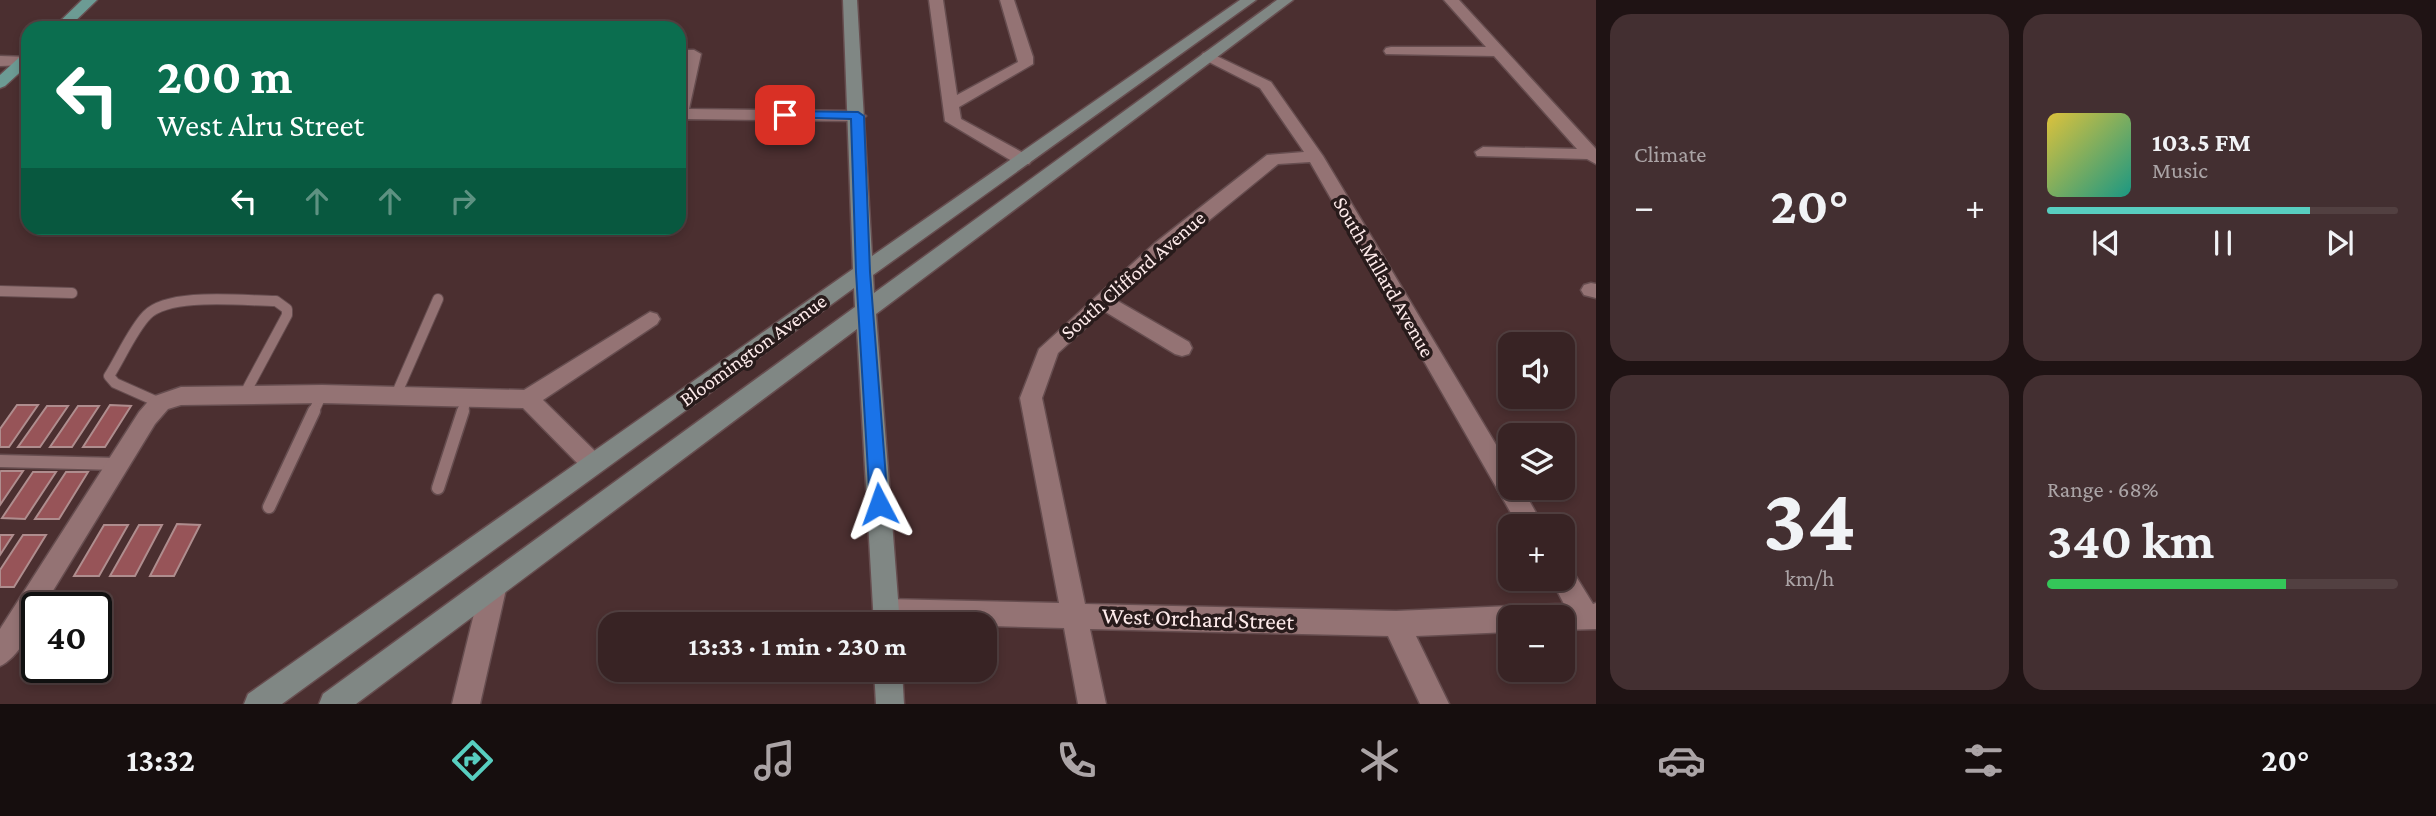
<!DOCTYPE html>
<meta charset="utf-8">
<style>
body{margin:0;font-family:"Crimson Pro",serif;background:#432f31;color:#f1f3f6;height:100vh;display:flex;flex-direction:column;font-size:26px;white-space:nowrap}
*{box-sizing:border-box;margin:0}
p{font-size:23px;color:#aba4a6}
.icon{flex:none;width:38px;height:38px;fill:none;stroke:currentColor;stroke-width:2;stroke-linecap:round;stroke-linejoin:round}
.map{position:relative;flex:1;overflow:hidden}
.side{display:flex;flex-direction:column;gap:14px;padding:14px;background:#1f1314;width:840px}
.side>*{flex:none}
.hud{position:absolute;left:21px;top:21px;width:665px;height:214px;border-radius:21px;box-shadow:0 4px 10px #0003,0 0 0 2px #524041;background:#0b6e4f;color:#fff;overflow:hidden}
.buttons{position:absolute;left:1498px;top:332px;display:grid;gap:14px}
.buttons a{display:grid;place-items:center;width:77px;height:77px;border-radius:14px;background:#382324;box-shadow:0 4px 10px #0003,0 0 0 2px #524041;font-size:35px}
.speed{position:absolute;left:21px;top:592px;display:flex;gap:14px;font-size:35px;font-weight:700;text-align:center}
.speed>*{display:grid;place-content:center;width:91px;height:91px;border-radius:50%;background:#382324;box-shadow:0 4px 10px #0003,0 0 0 2px #524041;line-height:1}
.speed .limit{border:4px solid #111;border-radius:10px;background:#fff;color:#111}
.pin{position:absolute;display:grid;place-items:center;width:60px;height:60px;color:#fff;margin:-30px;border-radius:14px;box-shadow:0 4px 10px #0006}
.me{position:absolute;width:77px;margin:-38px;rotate:356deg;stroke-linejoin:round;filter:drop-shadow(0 0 5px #0008)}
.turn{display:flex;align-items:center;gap:24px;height:147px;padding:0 21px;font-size:32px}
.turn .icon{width:91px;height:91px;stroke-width:2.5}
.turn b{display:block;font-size:49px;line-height:60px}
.lanes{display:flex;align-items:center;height:66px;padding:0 21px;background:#0003;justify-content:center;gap:35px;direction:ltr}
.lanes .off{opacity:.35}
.big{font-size:52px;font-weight:700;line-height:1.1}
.side .tile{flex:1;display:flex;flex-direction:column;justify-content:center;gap:10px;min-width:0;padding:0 24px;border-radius:21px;background:#432f31}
.side .dial{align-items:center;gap:0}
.dial b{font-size:91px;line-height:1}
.song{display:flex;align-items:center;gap:21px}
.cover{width:84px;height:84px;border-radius:10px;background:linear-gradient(135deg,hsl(50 70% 55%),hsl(170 70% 35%))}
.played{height:7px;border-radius:4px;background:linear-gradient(90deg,#58cec0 75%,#524041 75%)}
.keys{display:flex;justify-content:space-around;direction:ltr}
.heat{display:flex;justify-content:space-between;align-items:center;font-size:38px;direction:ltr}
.charge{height:10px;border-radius:5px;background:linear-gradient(90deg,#34c759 68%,#524041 0)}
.side .tiles{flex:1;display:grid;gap:14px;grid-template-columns:repeat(2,1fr)}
.trip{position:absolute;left:598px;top:612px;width:399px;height:70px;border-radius:21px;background:#382324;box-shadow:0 4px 10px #0003,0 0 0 2px #524041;font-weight:700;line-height:70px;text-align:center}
.tab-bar{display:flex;height:112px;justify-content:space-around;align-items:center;background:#160e0e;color:#aba4a6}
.tab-bar .icon{width:49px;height:49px}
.tab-bar .current{color:#58cec0}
.tab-bar b{font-size:32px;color:#f1f3f6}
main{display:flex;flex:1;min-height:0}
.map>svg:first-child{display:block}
.building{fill:#975458;stroke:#af8d8e;stroke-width:2}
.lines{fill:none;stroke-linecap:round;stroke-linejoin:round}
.lane-far1-casing{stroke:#664d4f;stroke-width:12}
.lane-casing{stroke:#664d4f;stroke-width:15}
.street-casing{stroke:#664d4f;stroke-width:3}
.secondary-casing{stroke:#664d4f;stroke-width:3}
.primary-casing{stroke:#664d4f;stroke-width:3}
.lane-far1{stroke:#947374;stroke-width:10}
.lane{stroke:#947374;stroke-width:12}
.street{fill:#947374;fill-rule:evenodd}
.secondary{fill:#808784;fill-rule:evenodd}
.primary{fill:#6c9b94;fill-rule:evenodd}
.route{fill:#1a73e8;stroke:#114b97;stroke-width:2}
.labels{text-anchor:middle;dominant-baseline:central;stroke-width:7;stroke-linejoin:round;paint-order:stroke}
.street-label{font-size:21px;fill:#feebeb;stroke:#281b1b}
.near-street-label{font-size:24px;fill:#feebeb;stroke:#281b1b}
</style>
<main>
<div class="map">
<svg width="1596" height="704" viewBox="0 0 1596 704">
<rect width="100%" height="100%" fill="#4b2f30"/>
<!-- building -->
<g class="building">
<path d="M 17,405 L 38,405 L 9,447 L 0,447 L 0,429 Z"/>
<path d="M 110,405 L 131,406 L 105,447 L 83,447 Z"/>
<path d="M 47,406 L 68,406 L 40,447 L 18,447 Z"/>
<path d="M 78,406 L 99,406 L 72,447 L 50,447 Z"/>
<path d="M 1,471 L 23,471 L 0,505 L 0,472 Z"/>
<path d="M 33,472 L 56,472 L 25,519 L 2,518 Z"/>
<path d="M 66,472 L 88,472 L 59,519 L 35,519 Z"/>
<path d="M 177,524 L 200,525 L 174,576 L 150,576 Z"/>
<path d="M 104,525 L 128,525 L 99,576 L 74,576 Z"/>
<path d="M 139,525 L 162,525 L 135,576 L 110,576 Z"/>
<path d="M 0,535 L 13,535 L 0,555 Z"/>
<path d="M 23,535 L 46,535 L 14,587 L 0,587 L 0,570 Z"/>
</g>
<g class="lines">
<defs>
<g id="lane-far1">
<path d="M 0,291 L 72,293"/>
<path d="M 396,395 L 438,299"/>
<path d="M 160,403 L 115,383 L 109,376 C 120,359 133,329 147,315 C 170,292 244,301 276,301 L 287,309 L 287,315 L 244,395"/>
<path d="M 313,413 L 322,394"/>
<path d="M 462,413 L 467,397"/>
</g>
<g id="lane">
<path d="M 0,461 L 117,464"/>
<path d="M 438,488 L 463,411"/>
<path d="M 269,507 L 314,411"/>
</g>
<g id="street">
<path d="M 929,0 L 943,0 L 957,95 L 1018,62 L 1000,0 L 1014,0 L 1033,57 L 1033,64 L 959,107 L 961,119 L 1029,156 L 1032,160 L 1029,164 L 1017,164 L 945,121 Z"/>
<path d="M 1444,0 L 1459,0 L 1596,149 L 1596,164 L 1587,159 L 1477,156 L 1475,152 L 1483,147 L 1577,149 L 1494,56 L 1386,54 L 1384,51 L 1386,48 L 1391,47 L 1486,47 Z"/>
<path d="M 679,50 L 694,50 L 701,54 L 689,109 L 858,111 L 866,116 L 858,121 L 686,119 L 679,123 L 679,85 L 685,58 L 679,58 Z"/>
<path d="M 1208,52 L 1271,82 L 1323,156 L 1510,468 L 1510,488 L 1522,488 L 1544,527 L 1519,527 L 1310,162 L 1278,164 L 1169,253 L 1116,300 L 1189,342 L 1192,348 L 1189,354 L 1182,356 L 1175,354 L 1104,311 L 1058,353 L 1042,398 L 1085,604 L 1396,611 L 1510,606 L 1518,609 L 1527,605 L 1564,604 L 1551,579 L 1563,579 L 1563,566 L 1572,570 L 1593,604 L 1596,603 L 1596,629 L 1563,630 L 1563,618 L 1510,618 L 1510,632 L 1416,636 L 1449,704 L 1420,704 L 1388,636 L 1090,629 L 1106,704 L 1078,704 L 1064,628 L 886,623 L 877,620 L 873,611 L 877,602 L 886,599 L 1059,603 L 1020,398 L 1039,349 L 1155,243 L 1267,155 L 1304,152 L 1260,88 L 1203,59 L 1201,56 L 1203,53 Z"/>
<path d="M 0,56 L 28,57 L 28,65 L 0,66 Z"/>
<path d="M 1591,283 L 1596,284 L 1596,298 L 1584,295 L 1581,290 L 1584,285 Z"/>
<path d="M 650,312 L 657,314 L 660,319 L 657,324 L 543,400 L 601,457 L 605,464 L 601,471 L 593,474 L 585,471 L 523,408 L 322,403 L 181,405 L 168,409 L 155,424 L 43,607 L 37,607 C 37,626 17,659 0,666 L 0,629 L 139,412 L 152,397 L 181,387 L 322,385 L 524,390 Z"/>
<path d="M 494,573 L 503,577 L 507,585 L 480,704 L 452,704 L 481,585 L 485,577 Z"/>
</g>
<g id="secondary">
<path d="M 843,0 L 857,0 L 872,256 L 1240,0 L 1256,0 L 873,275 L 874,293 L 1277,0 L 1293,0 L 876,314 L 900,625 L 874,625 L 857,329 L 356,704 L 319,704 L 323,694 L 855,307 L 854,288 L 282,704 L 244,704 L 248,694 L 853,269 Z"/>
<path d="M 874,670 L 902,670 L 904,704 L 876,704 Z"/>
</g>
<g id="primary">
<path d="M 82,0 L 97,0 L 68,28 L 53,28 Z"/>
<path d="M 28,53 L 28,65 L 5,86 L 0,88 L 0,75 L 23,54 Z"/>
</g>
</defs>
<!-- lane-far1 casing -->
<use href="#lane-far1" class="lane-far1-casing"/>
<!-- lane casing -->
<use href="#lane" class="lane-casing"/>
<!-- street casing -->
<use href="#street" class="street-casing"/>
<!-- secondary casing -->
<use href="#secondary" class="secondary-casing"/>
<!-- primary casing -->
<use href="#primary" class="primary-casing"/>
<!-- lane-far1 -->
<use href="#lane-far1" class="lane-far1"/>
<!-- lane -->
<use href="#lane" class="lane"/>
<!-- street -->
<use href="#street" class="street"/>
<!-- secondary -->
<use href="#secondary" class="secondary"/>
<!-- primary -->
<use href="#primary" class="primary"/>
</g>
<!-- route -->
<path class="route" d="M 785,111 L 858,112 L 864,116 L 870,272 L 888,504 L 885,510 L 879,512 L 872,510 L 870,504 L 856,272 L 851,119 L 781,117 L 781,112 Z"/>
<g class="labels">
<!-- street labels -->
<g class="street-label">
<text transform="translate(1133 275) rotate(-41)">South Clifford Avenue</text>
<text transform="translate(1384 277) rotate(60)">South Millard Avenue</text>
<text transform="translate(753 350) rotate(-36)">Bloomington Avenue</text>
</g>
<!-- near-street labels -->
<g class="near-street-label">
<text transform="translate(1198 618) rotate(2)">West Orchard Street</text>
</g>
</g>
</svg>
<div class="buttons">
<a><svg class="icon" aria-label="sound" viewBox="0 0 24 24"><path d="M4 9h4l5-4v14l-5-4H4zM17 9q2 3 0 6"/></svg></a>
<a><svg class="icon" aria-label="layers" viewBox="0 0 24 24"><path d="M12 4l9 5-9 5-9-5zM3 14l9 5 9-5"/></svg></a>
<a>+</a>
<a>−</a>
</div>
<div class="speed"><div class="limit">40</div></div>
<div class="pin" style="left:785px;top:115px;background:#d93025"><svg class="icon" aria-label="arrive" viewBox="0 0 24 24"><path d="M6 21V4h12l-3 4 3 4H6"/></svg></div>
<svg class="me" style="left:879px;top:504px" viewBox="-20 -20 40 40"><path d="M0-17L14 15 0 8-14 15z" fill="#1a73e8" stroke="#fff" stroke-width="4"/></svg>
<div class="trip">13:33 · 1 min · 230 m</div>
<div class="hud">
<div class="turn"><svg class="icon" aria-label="left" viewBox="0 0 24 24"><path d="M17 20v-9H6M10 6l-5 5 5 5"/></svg><div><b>200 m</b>West Alru Street</div></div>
<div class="lanes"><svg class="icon" aria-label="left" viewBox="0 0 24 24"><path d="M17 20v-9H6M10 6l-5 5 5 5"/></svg><svg class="icon off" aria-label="ahead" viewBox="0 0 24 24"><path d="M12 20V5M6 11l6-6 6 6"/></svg><svg class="icon off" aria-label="ahead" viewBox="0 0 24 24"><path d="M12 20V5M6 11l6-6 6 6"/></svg><svg class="icon off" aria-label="right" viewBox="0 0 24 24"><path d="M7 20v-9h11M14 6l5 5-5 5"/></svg></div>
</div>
</div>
<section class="side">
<div class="tiles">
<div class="tile"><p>Climate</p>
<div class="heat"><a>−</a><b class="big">20°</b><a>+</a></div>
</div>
<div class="tile">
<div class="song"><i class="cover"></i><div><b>103.5 FM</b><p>Music</p></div></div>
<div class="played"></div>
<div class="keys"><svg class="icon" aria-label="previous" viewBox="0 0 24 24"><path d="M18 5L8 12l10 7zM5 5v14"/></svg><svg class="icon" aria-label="pause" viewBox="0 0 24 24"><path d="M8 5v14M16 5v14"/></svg><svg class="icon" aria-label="next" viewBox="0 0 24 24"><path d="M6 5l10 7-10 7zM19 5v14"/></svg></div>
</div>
<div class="tile dial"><b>34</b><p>km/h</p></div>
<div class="tile"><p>Range · 68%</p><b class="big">340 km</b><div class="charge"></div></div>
</div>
</section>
</main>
<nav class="tab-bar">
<b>13:32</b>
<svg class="icon current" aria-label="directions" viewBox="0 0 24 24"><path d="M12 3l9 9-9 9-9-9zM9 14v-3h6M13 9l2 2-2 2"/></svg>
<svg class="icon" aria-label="music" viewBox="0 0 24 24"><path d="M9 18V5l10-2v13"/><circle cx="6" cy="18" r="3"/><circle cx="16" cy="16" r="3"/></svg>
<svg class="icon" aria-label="phone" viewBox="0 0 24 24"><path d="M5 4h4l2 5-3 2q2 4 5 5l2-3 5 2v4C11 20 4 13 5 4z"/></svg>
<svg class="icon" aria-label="climate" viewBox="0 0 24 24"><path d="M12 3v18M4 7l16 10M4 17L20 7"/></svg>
<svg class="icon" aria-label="car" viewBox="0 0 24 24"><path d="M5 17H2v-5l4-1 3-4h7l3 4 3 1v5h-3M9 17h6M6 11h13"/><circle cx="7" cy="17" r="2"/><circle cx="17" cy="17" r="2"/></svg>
<svg class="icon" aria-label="filters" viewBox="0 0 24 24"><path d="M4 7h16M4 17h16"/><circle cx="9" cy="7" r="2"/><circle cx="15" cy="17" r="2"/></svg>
<b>20°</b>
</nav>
